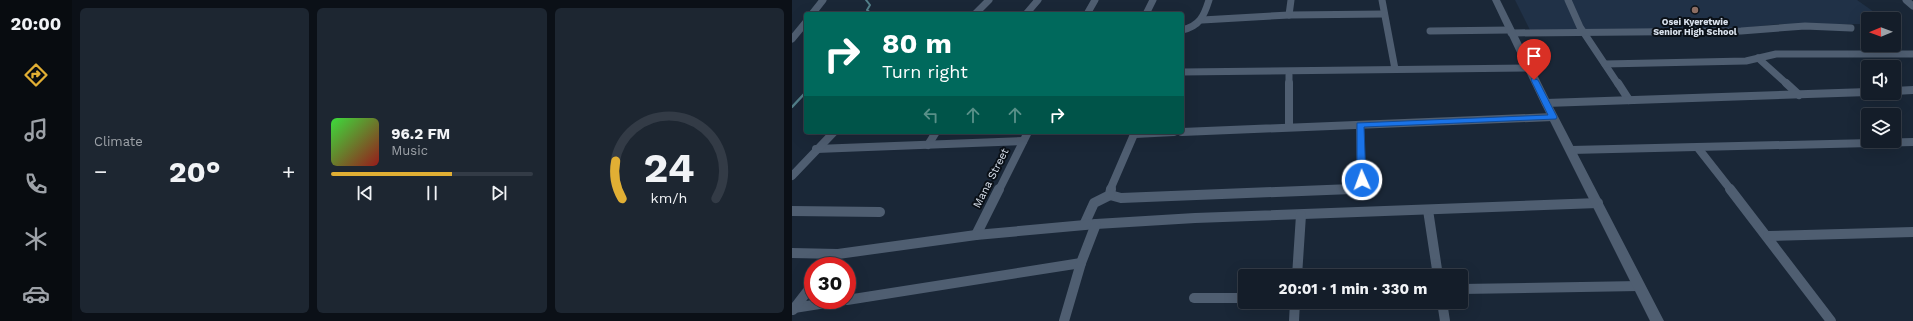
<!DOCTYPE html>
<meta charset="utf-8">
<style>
body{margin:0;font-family:"Work Sans",sans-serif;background:#1d2631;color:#f1f3f6;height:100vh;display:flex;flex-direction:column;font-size:15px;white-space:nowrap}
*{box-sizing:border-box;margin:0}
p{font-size:13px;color:#9da2a8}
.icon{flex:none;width:22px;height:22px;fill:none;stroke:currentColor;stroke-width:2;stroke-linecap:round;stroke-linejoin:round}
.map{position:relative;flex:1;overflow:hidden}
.drawer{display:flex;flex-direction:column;gap:8px;padding:8px;background:#0b1017;width:720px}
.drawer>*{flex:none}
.guide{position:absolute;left:12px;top:12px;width:380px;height:122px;border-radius:4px;box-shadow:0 4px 16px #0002,0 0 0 1px #333b46;background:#00695c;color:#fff;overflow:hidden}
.needle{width:26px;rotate:269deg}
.controls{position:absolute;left:1069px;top:12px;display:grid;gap:8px}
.controls a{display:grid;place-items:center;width:40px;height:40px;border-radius:4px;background:#141d29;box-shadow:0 4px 16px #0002,0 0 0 1px #333b46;font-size:20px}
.speed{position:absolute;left:12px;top:257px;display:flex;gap:8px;font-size:20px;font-weight:700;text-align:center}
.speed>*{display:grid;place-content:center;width:52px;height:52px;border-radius:50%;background:#141d29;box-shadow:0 4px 16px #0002,0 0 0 1px #333b46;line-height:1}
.speed .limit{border:6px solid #d22;background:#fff;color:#111}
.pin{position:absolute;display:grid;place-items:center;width:34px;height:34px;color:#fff;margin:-41px -17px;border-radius:50% 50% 50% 0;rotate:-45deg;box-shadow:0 0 4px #0007}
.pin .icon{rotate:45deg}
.me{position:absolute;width:44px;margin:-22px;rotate:358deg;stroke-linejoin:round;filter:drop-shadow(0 0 3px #0008)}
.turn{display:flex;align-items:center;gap:14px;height:84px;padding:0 12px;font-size:18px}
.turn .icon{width:52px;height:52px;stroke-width:2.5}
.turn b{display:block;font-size:28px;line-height:34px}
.lanes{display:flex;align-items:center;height:38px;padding:0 12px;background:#0003;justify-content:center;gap:20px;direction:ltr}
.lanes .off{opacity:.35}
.big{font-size:30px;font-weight:700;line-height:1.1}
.drawer .card{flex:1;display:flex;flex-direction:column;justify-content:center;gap:6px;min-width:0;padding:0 14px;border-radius:6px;background:#1d2631}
.drawer .dial{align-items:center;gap:0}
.dial svg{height:104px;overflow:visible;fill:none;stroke:#333b46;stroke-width:7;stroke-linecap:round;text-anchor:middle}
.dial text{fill:#f1f3f6;stroke:none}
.song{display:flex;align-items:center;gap:12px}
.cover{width:48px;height:48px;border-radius:6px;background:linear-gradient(135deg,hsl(120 70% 55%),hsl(0 70% 35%))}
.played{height:4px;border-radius:2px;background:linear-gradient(90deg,#e1af34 60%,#333b46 60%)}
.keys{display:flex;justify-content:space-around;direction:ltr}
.heat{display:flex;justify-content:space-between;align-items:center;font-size:22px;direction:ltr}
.drawer .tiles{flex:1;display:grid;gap:8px;grid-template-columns:repeat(3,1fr)}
.trip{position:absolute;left:446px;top:269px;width:230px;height:40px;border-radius:4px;background:#141d29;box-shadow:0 4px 16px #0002,0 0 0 1px #333b46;font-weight:700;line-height:40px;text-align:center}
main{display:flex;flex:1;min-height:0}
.dock{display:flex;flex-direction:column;width:72px;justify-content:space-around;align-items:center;background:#080c10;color:#9da2a8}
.dock .icon{width:28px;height:28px}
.dock .selected{color:#e1af34}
.dock b{font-size:18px;color:#f1f3f6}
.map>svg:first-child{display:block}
.built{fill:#203147}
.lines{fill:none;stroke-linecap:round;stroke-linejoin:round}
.stream-far1{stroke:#527f89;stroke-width:2}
.stream{stroke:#527f89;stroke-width:2.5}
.minor-far2{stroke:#4f5e71;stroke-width:7}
.minor-far1{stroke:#4f5e71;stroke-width:8}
.minor{stroke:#4f5e71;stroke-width:10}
.tertiary{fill:#4f5e71;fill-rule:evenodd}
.route{fill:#1a73e8;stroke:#114b97}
.education-dot{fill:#8d6e63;stroke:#0a1017;stroke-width:1.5}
.labels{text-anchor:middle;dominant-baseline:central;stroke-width:4;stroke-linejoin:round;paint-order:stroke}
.far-poi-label{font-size:9px;font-weight:bold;fill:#dae2ed;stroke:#0a1017}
.street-label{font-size:11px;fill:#dae2ed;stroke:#0a1017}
</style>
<main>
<nav class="dock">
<b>20:00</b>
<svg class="icon selected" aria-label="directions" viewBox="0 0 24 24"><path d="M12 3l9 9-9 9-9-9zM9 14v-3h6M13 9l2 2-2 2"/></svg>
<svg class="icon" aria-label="music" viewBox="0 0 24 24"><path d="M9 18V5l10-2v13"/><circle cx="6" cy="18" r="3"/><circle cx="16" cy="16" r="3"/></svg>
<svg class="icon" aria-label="phone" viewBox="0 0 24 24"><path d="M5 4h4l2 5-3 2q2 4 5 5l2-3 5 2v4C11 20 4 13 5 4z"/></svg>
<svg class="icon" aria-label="climate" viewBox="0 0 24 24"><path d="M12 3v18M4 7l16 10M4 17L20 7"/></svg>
<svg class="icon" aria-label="car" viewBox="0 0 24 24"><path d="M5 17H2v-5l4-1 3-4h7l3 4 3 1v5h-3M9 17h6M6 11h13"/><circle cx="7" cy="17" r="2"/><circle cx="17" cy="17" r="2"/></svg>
</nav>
<section class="drawer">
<div class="tiles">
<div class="card"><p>Climate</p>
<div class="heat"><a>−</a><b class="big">20°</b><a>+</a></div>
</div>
<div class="card">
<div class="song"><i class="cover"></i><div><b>96.2 FM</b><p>Music</p></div></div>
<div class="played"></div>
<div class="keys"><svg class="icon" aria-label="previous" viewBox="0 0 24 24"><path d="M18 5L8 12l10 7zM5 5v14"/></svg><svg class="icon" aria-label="pause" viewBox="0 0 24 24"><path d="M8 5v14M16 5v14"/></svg><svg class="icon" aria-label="next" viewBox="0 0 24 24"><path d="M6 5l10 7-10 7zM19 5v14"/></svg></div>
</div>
<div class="card dial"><svg viewBox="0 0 100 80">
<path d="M14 69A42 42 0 1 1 86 69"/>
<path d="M14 69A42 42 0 0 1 9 40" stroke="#e1af34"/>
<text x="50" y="56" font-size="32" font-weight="700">24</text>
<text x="50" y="72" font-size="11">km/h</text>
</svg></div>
</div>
</section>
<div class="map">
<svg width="1121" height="321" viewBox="0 0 1121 321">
<rect width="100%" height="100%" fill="#1a2737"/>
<!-- built -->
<path class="built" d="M 723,0 L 1065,0 L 1092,19 L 1076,19 L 1076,24 L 988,24 L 939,29 L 738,30 Z"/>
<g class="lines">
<!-- stream-far1 -->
<path class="stream-far1" d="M 74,0 L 78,5 L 75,10 L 80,14"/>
<!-- stream -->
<path class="stream" d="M 0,107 L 14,92"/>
<!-- minor-far2 -->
<g class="minor-far2">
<path d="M 590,0 L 603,69"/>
<path d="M 776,0 L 788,27 L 826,84"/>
<path d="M 1114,0 L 1121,6"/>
<path d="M 20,14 L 31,0"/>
<path d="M 183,14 L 197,0"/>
<path d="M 234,14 L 246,0"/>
<path d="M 295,14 L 303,0"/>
<path d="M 354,14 L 361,0"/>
<path d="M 497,15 L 499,0"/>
<path d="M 410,20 L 497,15 L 592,14"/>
<path d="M 390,30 C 408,26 412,16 417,0"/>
<path d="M 638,31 L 718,30"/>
<path d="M 719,33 L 949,31 L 1013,26 L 1059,28"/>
<path d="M 0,39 L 14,22"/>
<path d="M 966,58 L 995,84"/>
<path d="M 813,64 L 954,61 L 984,54 L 1121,54"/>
<path d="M 390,72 L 737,68"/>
<path d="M 497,75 L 497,84"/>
</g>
<!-- minor-far1 -->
<g class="minor-far1">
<path d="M 497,83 L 497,127"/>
<path d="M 826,83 L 837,100"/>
<path d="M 994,83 L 1007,95"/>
<path d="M 1102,91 L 1121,90"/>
<path d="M 754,103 L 1076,92"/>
<path d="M 390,132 L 761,117"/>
<path d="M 343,134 L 382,132"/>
<path d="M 136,145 L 144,132"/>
<path d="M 906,148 L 939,190"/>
<path d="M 24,149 L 231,141"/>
<path d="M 779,150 L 1121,142"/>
<path d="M 0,176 L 42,132"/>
<path d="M 207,190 L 236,132"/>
<path d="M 318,190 L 343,132"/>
<path d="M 545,190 L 559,189 L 566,186 L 569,180 L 568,125"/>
</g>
<!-- minor -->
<g class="minor">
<path d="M 319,189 L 318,195 L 329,198 L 560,189"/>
<path d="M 938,189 L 1039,321"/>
<path d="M 636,210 L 646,276"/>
<path d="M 0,211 L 88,212"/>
<path d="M 292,225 L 302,203 L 318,195"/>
<path d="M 184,235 L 207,189"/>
<path d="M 976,236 L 1121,232"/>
<path d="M 0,253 L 46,254 L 184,235 L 304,224 L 403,218 L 806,203"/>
<path d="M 36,266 L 46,254"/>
<path d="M 505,276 L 509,215"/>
<path d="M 669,289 L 847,286"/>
<path d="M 402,298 L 453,298"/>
<path d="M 55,300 L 289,263"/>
<path d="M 650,302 L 653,321"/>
<path d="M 2,308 L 53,300"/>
<path d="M 1,310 L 21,284"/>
<path d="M 272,321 L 289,263 L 304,224"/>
<path d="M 502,321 L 503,302"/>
</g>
<!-- tertiary -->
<path class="tertiary" d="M 700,0 L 708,0 L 759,103 L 872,321 L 858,321 L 749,103 Z"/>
</g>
<!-- route -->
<path class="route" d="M 740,78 L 746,80 L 765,117 L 764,119 L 572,127 L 574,180 L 570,183 L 565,180 L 565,123 L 756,115 L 739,80 Z"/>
<!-- markers -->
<circle class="education-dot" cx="903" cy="10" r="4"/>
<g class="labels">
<!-- far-poi labels -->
<g class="far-poi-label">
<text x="903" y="22">Osei Kyeretwie<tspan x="903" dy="10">Senior High School</tspan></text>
</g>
<!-- street labels -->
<g class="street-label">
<text transform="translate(199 178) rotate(-63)">Mana Street</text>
</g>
</g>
</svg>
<div class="controls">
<a><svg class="needle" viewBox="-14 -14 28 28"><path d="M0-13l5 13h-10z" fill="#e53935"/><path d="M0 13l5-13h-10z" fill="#9da2a8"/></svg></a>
<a><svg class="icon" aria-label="sound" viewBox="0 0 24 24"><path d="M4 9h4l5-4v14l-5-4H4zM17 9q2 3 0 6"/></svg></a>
<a><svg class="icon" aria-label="layers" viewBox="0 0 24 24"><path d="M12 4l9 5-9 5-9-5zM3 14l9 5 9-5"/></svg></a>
</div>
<div class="speed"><div class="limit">30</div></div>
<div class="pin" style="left:742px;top:80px;background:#d93025"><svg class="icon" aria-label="arrive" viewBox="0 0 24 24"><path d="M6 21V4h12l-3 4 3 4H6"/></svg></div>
<svg class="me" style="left:570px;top:180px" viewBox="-20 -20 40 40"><circle r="17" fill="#1a73e8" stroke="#fff" stroke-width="3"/><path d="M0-11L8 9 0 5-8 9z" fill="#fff"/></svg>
<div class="trip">20:01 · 1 min · 330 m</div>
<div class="guide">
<div class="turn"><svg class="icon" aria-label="right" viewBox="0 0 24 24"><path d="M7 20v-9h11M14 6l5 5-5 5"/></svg><div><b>80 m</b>Turn right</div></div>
<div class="lanes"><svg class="icon off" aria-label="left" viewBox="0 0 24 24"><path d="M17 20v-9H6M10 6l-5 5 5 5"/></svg><svg class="icon off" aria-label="ahead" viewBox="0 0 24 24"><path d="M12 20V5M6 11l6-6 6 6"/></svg><svg class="icon off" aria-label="ahead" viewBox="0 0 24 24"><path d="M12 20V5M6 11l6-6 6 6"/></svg><svg class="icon" aria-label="right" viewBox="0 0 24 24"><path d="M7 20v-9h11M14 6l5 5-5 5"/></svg></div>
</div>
</div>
</main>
